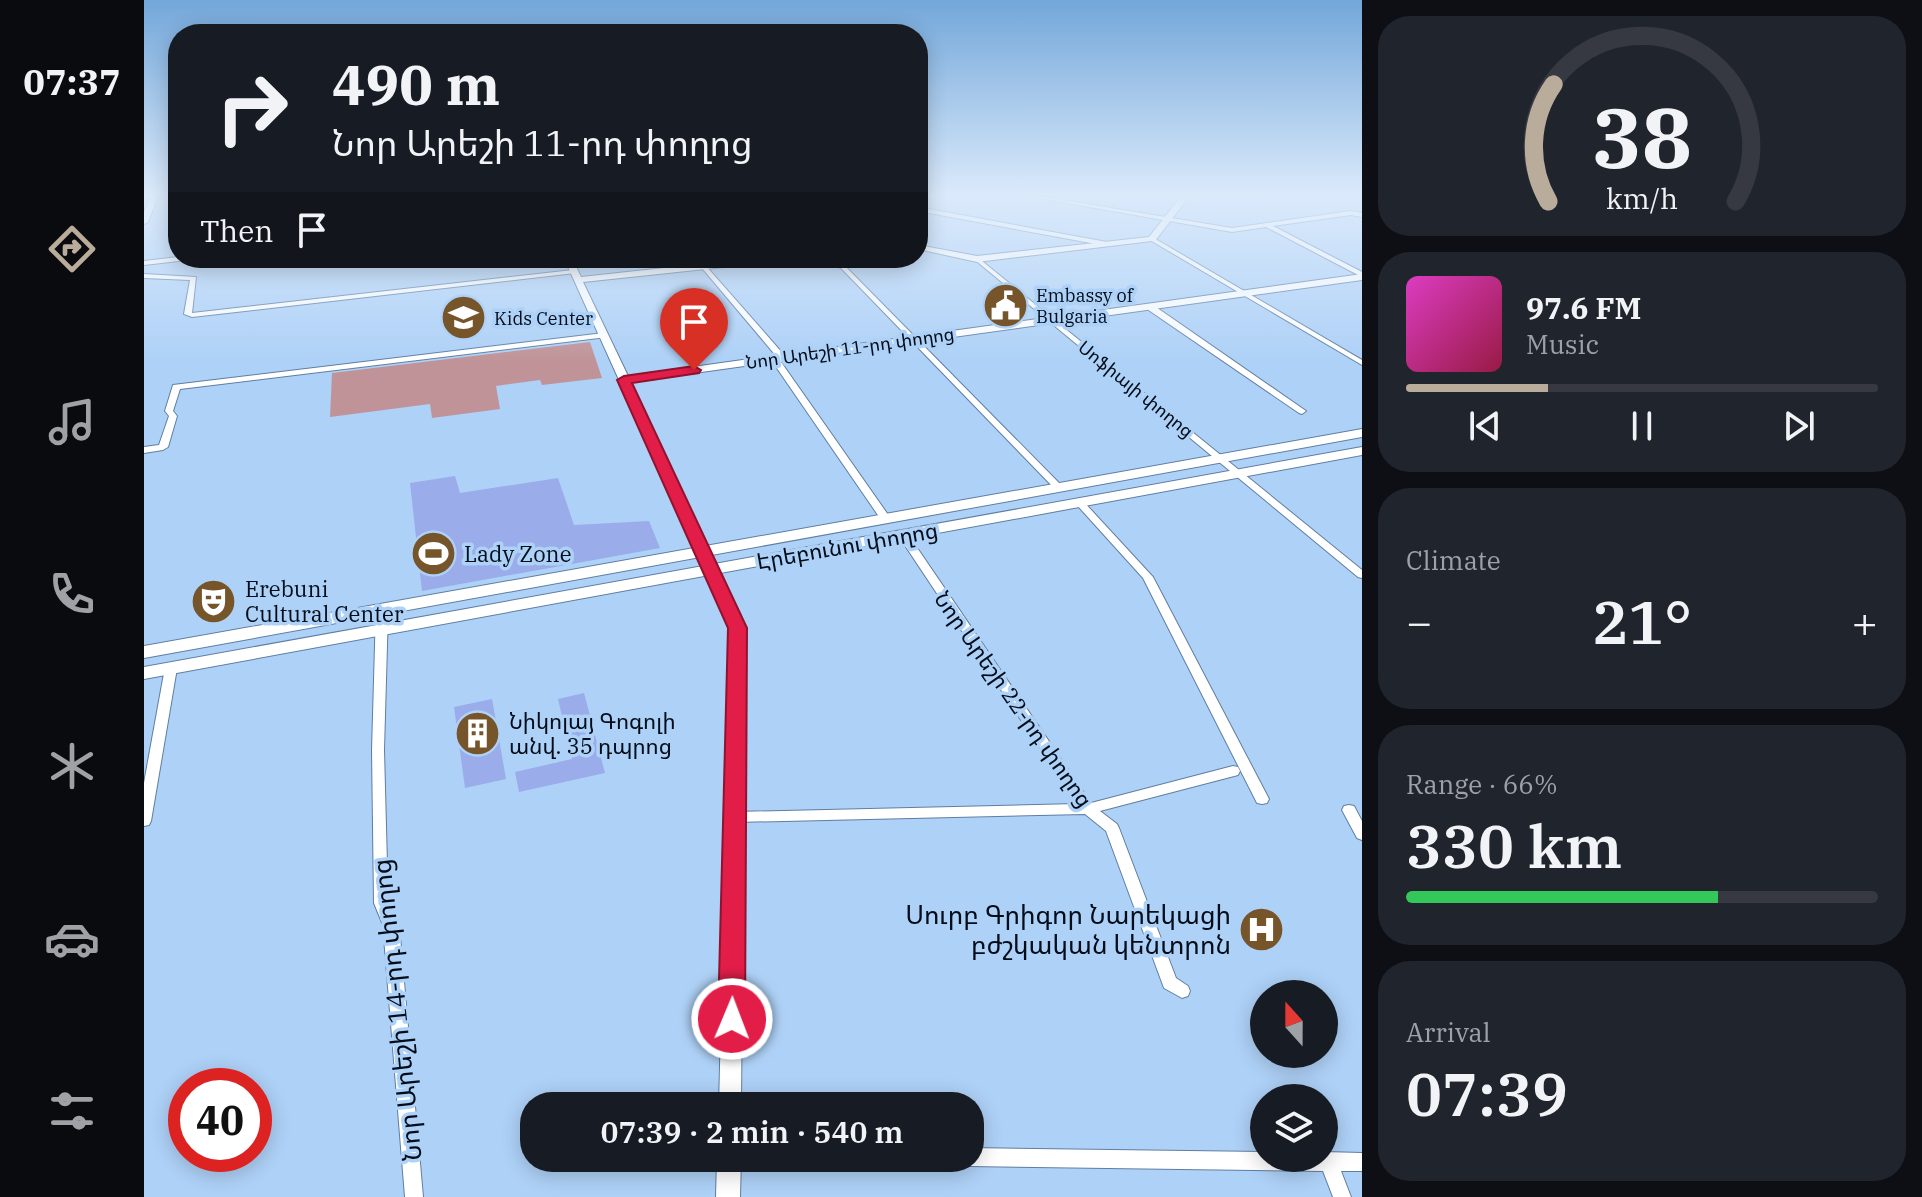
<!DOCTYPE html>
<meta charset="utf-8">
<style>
body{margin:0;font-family:"IBM Plex Serif","Noto Sans Armenian",serif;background:#20242c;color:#f1f3f6;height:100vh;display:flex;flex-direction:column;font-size:30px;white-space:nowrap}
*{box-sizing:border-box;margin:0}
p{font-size:26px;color:#9ea1a6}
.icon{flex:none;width:44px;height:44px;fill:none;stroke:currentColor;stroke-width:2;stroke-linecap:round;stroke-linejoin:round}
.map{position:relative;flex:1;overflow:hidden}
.panel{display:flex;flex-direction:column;gap:16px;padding:16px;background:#0d0f14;width:560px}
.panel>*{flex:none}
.guide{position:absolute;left:24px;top:24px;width:760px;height:244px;border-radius:32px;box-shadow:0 4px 20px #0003;background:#171b24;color:#f1f3f6;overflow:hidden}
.needle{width:52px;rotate:339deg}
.tools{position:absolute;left:1106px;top:980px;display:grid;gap:16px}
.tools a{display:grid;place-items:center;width:88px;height:88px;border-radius:50%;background:#171b24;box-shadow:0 4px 20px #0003;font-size:40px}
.speed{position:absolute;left:24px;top:1068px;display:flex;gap:16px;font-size:40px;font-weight:700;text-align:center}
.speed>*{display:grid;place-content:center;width:104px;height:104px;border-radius:50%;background:#171b24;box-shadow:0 4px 20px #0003;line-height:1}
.speed .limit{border:12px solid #d22;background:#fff;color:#111}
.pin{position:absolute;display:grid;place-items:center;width:68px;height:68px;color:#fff;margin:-82px -34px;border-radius:50% 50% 50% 0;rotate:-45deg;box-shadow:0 0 8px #0007}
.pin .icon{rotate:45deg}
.me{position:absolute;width:88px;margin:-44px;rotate:1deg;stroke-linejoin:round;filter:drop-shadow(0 0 6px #0008)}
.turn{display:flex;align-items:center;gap:28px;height:168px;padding:0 32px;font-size:36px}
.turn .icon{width:104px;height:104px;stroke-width:2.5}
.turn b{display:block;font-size:56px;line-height:68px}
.then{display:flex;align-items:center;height:76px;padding:0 32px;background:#0003;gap:16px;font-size:30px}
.big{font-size:60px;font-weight:600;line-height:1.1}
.panel .widget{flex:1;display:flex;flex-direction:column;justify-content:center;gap:12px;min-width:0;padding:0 28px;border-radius:32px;background:#20242c}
.panel .dial{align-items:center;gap:0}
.dial svg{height:208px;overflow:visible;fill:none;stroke:#363941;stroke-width:7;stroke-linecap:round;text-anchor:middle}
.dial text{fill:#f1f3f6;stroke:none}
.song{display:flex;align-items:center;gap:24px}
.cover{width:96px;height:96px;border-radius:12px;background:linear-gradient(135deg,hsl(310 70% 55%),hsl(340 70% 35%))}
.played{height:8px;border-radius:4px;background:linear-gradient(90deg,#baac9b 30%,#363941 30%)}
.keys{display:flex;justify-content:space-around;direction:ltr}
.heat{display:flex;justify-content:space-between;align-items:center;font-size:44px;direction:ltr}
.charge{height:12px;border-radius:6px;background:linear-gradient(90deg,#34c759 66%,#363941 0)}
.trip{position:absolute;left:376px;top:1092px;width:464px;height:80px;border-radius:32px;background:#171b24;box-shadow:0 4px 20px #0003;font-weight:600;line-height:80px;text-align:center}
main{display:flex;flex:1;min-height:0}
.dock{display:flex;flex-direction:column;width:144px;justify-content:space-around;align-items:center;background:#090b0e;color:#9ea1a6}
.dock .icon{width:56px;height:56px}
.dock .current{color:#baac9b}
.dock b{font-size:36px;color:#f1f3f6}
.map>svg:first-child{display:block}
.green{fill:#c09398}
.building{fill:#9aace9}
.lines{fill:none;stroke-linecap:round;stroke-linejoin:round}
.street-casing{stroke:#5f7ea1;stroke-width:2}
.secondary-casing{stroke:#5f7ea1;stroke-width:2}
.primary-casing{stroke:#5f7ea1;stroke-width:2}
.street{fill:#fff;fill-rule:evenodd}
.secondary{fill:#fff;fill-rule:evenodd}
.primary{fill:#fff;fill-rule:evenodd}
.route{fill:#e11d48;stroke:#92132f;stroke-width:2}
.labels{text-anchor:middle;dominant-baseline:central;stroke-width:7;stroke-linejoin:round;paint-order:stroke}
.far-poi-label{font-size:18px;fill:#030c19;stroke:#aed1f7;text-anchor:start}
.far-street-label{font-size:18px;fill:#030c19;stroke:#aed1f7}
.street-label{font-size:22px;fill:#030c19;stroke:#aed1f7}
.poi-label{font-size:22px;fill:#030c19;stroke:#aed1f7;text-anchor:start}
.near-poi-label{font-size:26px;fill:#030c19;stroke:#aed1f7;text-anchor:end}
.near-street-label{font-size:26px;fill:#030c19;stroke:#aed1f7}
</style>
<main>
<nav class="dock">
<b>07:37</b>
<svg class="icon current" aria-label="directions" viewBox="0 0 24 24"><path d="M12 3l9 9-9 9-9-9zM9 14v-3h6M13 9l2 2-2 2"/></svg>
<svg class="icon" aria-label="music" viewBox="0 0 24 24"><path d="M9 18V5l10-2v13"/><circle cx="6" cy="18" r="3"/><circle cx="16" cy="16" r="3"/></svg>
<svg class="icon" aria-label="phone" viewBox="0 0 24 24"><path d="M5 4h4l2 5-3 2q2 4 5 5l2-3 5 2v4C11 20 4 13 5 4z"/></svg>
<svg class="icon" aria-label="climate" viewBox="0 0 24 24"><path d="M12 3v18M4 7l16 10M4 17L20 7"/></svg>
<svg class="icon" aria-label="car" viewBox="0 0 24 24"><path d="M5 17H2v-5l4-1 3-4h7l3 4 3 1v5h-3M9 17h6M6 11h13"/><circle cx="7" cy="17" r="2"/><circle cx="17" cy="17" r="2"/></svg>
<svg class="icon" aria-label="filters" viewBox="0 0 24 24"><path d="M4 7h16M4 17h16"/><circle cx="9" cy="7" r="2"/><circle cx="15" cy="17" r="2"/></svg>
</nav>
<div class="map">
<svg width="1218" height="1197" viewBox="0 0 1218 1197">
<rect width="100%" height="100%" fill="#aed1f7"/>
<!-- green -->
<path class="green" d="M 446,342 L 458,378 L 398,385 L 396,380 L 352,386 L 356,409 L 288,418 L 286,404 L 186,417 L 188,373 Z"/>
<!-- building -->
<g class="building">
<path d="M 311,476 L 316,493 L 414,478 L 430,525 L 505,521 L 516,548 L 278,591 L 266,483 Z"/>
<path d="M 440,693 L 461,773 L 375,792 L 371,772 L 428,759 L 414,699 Z"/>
<path d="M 348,699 L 362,779 L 321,788 L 310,707 Z"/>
</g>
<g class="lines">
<defs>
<g id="street">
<path d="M 13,194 L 33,194 L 0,199 L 0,195 Z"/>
<path d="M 870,194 L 883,194 L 1088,228 L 1207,211 L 1218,213 L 1218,217 L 1207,215 L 1129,226 L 1218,272 L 1218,277 L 1122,227 L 1088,232 Z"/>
<path d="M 1212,194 L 1218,194 L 1218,196 L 1213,195 Z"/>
<path d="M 774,207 L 963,242 L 966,244 L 963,246 L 774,211 Z"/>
<path d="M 1008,237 L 1218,360 L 1218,365 L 1006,240 L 1006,238 Z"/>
<path d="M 34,257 L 46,258 L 43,260 L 0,265 L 0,261 Z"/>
<path d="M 833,257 L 1218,570 L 1218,578 L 1214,577 L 831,260 L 830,259 Z"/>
<path d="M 681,260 L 701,266 L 918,486 L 920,488 L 918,490 L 912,490 L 697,268 L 681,262 Z"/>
<path d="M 558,266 L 562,266 L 641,356 L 641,360 L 637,362 L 747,519 L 746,521 L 738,521 L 628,361 L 633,357 L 558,268 Z"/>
<path d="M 429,270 L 431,271 L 431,273 L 48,317 L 40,314 L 46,280 L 0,278 L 0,274 L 52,277 L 48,313 Z"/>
<path d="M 1003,305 L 1009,305 L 1162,411 L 1158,414 L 1155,413 L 1003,309 Z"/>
<path d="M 460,333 L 463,333 L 463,337 L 36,389 L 29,411 L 33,416 L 24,447 L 19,450 L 0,453 L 0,447 L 15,445 L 25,416 L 21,411 L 29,385 Z"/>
<path d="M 935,499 L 938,500 L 1009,577 L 1125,799 L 1123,803 L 1118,804 L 1113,803 L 999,578 L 932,504 L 930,502 Z"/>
<path d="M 759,532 L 763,533 L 947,803 L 1089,766 L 1094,767 L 1096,771 L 1094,775 L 956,811 L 973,824 L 975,828 L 1032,978 L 1044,986 L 1046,991 L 1044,996 L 1038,998 L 1020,988 L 962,831 L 941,814 L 592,822 L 587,821 L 585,817 L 587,813 L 592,812 L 933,804 L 754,535 Z"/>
<path d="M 238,606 L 244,610 L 240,750 L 244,903 L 255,925 L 279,1197 L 261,1197 L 239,925 L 230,903 L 228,750 L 232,610 Z"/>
<path d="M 27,664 L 31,665 L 33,668 L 7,821 L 5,825 L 0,826 L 0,783 L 21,668 L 23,665 Z"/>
<path d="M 1205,805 L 1210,806 L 1218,821 L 1218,840 L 1213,838 L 1198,810 L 1200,806 Z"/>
<path d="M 826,1148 L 1120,1152 L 1120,1158 L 1180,1158 L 1180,1152 L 1218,1153 L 1218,1171 L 1197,1171 L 1207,1197 L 1189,1197 L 1179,1171 L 826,1166 L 820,1163 L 817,1158 L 826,1158 Z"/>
</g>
<g id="secondary">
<path d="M 7,194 L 15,194 L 4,222 L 0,224 L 0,212 Z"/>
<path d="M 1039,194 L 1047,194 L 1011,241 L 1008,241 L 833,262 L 774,249 L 774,245 L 833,256 L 1005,237 Z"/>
<path d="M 420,258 L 428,258 L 437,277 L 612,258 L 640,258 L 636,261 L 439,282 L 484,376 L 1218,274 L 1218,280 L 486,382 L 601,628 L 597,1106 L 575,1106 L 587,628 Z"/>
<path d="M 664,258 L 709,258 L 685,264 Z"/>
<path d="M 573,1158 L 597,1158 L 596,1197 L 572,1197 Z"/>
</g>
<g id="primary">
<path d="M 1218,429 L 1218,437 L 0,658 L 0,646 Z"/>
<path d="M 1218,447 L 1218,455 L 0,679 L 0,667 Z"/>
</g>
</defs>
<!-- street casing -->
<use href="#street" class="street-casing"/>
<!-- secondary casing -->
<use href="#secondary" class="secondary-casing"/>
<!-- primary casing -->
<use href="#primary" class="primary-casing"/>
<!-- street -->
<use href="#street" class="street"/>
<!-- secondary -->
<use href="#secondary" class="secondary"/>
<!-- primary -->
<use href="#primary" class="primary"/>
</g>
<!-- sky -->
<linearGradient id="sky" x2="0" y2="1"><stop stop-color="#73a7da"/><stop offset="0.54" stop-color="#dbeafb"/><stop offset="1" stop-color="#dbeafb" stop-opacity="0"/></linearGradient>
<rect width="1218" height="361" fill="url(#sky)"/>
<!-- route -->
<path class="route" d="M 550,366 L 557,370 L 555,373 L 488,383 L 603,628 L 601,1019 L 597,1028 L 588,1032 L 578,1028 L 574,1019 L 584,628 L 473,380 L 480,376 Z"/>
<!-- icons -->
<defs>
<symbol id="civic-disc" viewBox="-11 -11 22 22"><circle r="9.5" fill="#76552b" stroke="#aed1f7"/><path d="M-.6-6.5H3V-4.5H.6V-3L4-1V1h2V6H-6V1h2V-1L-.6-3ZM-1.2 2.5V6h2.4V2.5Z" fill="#fff"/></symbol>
<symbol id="school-disc" viewBox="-11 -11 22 22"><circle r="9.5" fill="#76552b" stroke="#aed1f7"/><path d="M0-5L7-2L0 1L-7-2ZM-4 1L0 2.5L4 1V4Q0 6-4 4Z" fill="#fff"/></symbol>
<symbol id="stadium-disc" viewBox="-11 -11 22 22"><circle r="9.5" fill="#76552b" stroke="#aed1f7"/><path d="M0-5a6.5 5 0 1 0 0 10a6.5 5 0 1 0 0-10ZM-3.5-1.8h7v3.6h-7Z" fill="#fff"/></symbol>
<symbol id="theatre-disc" viewBox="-11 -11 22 22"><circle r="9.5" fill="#76552b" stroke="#aed1f7"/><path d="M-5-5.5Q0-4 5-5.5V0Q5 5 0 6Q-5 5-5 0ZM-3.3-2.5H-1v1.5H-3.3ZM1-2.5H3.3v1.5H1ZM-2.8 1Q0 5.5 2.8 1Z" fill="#fff"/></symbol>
<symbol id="building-disc" viewBox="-11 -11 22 22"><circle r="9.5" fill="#76552b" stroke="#aed1f7"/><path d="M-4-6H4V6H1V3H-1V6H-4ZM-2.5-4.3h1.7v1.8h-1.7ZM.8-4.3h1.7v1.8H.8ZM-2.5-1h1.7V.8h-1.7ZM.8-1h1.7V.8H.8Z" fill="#fff"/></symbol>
<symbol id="hospital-disc" viewBox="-11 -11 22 22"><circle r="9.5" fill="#76552b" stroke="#aed1f7"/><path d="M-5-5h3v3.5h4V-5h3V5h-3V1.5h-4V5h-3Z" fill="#fff"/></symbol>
</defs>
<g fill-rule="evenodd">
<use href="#civic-disc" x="836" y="280" width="51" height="51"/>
<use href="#school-disc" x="294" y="292" width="51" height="51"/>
<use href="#stadium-disc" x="264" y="528" width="51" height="51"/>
<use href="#theatre-disc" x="44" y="576" width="51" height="51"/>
<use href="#building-disc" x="308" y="708" width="51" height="51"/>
<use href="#hospital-disc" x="1092" y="904" width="51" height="51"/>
</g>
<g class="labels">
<!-- far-poi labels -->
<g class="far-poi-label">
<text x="892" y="295">Embassy of<tspan x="892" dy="21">Bulgaria</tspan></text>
<text x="350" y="318">Kids Center</text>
</g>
<!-- far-street labels -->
<g class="far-street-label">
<text transform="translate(706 348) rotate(-8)">Նոր Արեշի 11-րդ փողոց</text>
<text transform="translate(992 389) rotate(39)">Սոֆիայի փողոց</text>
</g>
<!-- street labels -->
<g class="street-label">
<text transform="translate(703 545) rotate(-10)">Էրեբունու փողոց</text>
<text transform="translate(870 699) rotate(55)">Նոր Արեշի 22-րդ փողոց</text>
</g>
<!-- poi labels -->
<g class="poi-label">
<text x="320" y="553">Lady Zone</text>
<text x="101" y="588">Erebuni<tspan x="101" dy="25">Cultural Center</tspan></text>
<text x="365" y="720">Նիկոլայ Գոգոլի<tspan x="365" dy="25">անվ. 35 դպրոց</tspan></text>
</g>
<!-- near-poi labels -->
<g class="near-poi-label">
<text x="1087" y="914">Սուրբ Գրիգոր Նարեկացի<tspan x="1087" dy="30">բժշկական կենտրոն</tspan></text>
</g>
<!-- near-street labels -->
<g class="near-street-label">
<text transform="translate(252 1010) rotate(-96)">Նոր Արեշի 14-րդ փողոց</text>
</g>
</g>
</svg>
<div class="tools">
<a><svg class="needle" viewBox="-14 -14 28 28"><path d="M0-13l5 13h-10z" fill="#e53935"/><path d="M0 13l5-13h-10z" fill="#9ea1a6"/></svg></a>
<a><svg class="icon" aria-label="layers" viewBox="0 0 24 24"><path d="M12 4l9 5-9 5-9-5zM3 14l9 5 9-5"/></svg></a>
</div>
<div class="speed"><div class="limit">40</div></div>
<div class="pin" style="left:550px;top:370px;background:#d93025"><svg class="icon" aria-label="arrive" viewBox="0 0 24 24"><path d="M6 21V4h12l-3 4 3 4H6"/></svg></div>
<svg class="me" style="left:588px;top:1019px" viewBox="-20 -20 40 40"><circle r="17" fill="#e11d48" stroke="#fff" stroke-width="3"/><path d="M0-11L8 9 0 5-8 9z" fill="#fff"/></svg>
<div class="trip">07:39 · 2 min · 540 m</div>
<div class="guide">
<div class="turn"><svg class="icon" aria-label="right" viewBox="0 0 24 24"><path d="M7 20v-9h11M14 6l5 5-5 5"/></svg><div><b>490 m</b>Նոր Արեշի 11-րդ փողոց</div></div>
<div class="then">Then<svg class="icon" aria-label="arrive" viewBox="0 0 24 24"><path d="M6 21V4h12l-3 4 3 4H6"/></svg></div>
</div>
</div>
<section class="panel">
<div class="widget dial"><svg viewBox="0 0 100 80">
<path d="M14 69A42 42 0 1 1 86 69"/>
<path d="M14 69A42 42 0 0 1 16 24" stroke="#baac9b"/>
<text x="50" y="56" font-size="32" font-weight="700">38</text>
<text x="50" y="72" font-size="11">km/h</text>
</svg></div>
<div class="widget">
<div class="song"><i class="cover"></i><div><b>97.6 FM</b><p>Music</p></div></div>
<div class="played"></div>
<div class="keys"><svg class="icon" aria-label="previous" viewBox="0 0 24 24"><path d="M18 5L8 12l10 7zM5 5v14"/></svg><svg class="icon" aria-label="pause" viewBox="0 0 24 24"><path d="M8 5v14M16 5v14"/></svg><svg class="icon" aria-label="next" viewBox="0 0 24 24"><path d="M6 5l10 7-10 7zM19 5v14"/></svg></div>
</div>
<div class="widget"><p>Climate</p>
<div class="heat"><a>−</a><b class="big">21°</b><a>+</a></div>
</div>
<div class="widget"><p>Range · 66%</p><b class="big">330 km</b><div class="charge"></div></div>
<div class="widget"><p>Arrival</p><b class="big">07:39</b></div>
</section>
</main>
